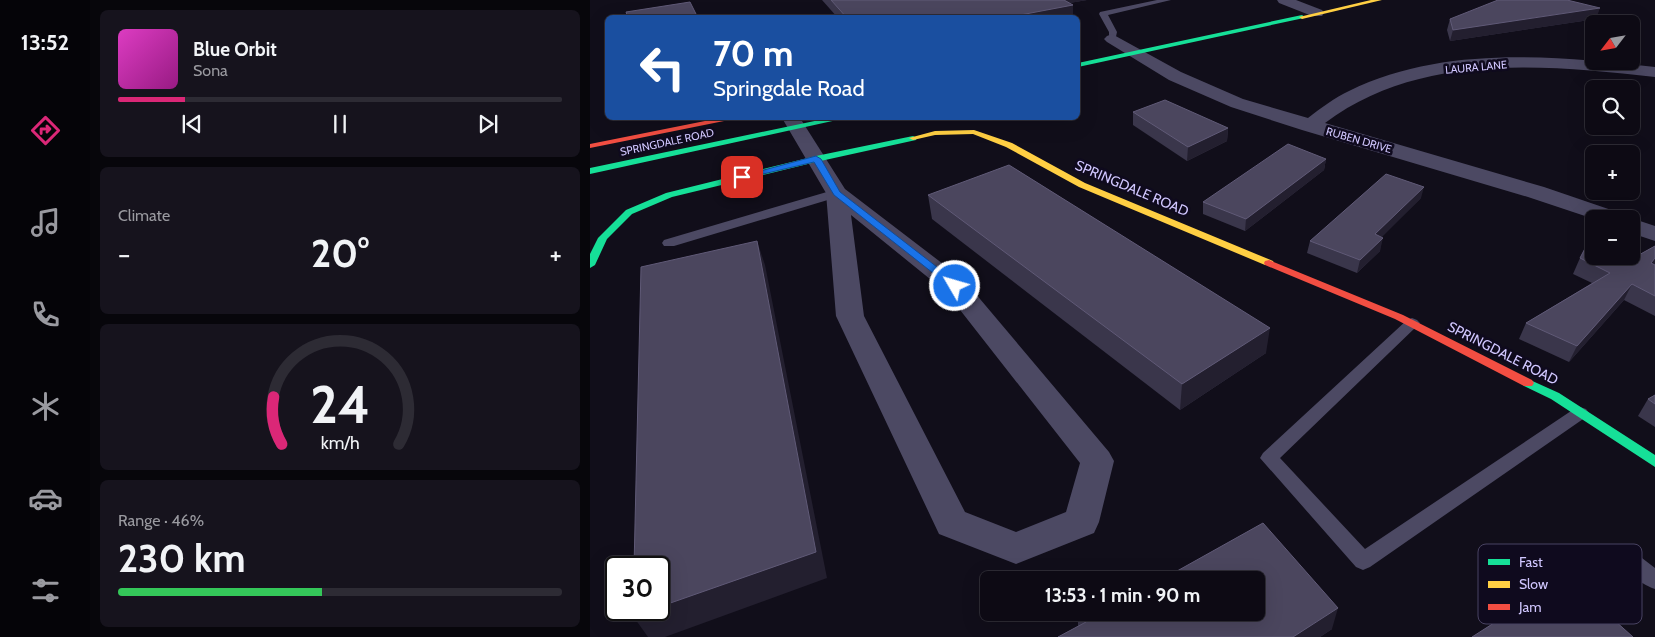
<!DOCTYPE html>
<meta charset="utf-8">
<style>
body{margin:0;font-family:Cabin,sans-serif;background:#16131d;color:#f1f3f6;height:100vh;display:flex;flex-direction:column;font-size:19px;white-space:nowrap}
*{box-sizing:border-box;margin:0}
p{font-size:16px;color:#9a9aa0}
.icon{flex:none;width:28px;height:28px;fill:none;stroke:currentColor;stroke-width:2;stroke-linecap:round;stroke-linejoin:round}
.map{position:relative;flex:1;overflow:hidden}
.sheet{display:flex;flex-direction:column;gap:10px;padding:10px;background:#07060b;width:500px}
.sheet>*{flex:none}
.banner{position:absolute;left:15px;top:15px;width:475px;height:105px;border-radius:8px;box-shadow:0 5px 20px #0002,0 0 0 1px #2d2b34;background:#1a4fa0;color:#fff;overflow:hidden}
.needle{width:32px;rotate:239deg}
.controls{position:absolute;left:995px;top:15px;display:grid;gap:10px}
.controls a{display:grid;place-items:center;width:55px;height:55px;border-radius:8px;background:#0d0a14;box-shadow:0 5px 20px #0002,0 0 0 1px #2d2b34;font-size:25px}
.speed{position:absolute;left:15px;top:556px;display:flex;gap:10px;font-size:25px;font-weight:700;text-align:center}
.speed>*{display:grid;place-content:center;width:65px;height:65px;border-radius:50%;background:#0d0a14;box-shadow:0 5px 20px #0002,0 0 0 1px #2d2b34;line-height:1}
.speed .limit{border:2px solid #111;border-radius:8px;background:#fff;color:#111}
.pin{position:absolute;display:grid;place-items:center;width:42px;height:42px;color:#fff;margin:-21px;border-radius:10px;box-shadow:0 2px 8px #0006}
.me{position:absolute;width:55px;margin:-28px;rotate:308deg;stroke-linejoin:round;filter:drop-shadow(0 0 4px #0008)}
.turn{display:flex;align-items:center;gap:18px;height:105px;padding:0 25px;font-size:22px}
.turn .icon{width:65px;height:65px;stroke-width:2.5}
.turn b{display:block;font-size:35px;line-height:42px}
.big{font-size:38px;font-weight:700;line-height:1.1}
.sheet .widget{flex:1;display:flex;flex-direction:column;justify-content:center;gap:8px;min-width:0;padding:0 18px;border-radius:8px;background:#16131d}
.sheet .dial{align-items:center;gap:0}
.dial svg{height:130px;overflow:visible;fill:none;stroke:#2d2b34;stroke-width:7;stroke-linecap:round;text-anchor:middle}
.dial text{fill:#f1f3f6;stroke:none}
.song{display:flex;align-items:center;gap:15px}
.cover{width:60px;height:60px;border-radius:8px;background:linear-gradient(135deg,hsl(310 70% 55%),hsl(310 70% 35%))}
.played{height:5px;border-radius:2px;background:linear-gradient(90deg,#db2777 15%,#2d2b34 15%)}
.keys{display:flex;justify-content:space-around;direction:ltr}
.heat{display:flex;justify-content:space-between;align-items:center;font-size:28px;direction:ltr}
.charge{height:8px;border-radius:4px;background:linear-gradient(90deg,#34c759 46%,#2d2b34 0)}
.trip{position:absolute;left:390px;top:571px;width:285px;height:50px;border-radius:8px;background:#0d0a14;box-shadow:0 5px 20px #0002,0 0 0 1px #2d2b34;font-weight:700;line-height:50px;text-align:center}
main{display:flex;flex:1;min-height:0}
.tab-bar{display:flex;flex-direction:column;width:90px;justify-content:space-around;align-items:center;background:#050408;color:#9a9aa0}
.tab-bar .icon{width:35px;height:35px}
.tab-bar .selected{color:#db2777}
.tab-bar b{font-size:22px;color:#f1f3f6}
.map>svg:first-child{display:block}
.lines{fill:none;stroke-linecap:round;stroke-linejoin:round}
.lane{fill:#4c4963;fill-rule:evenodd}
.street{fill:#4c4963;fill-rule:evenodd}
.fast{fill:#16e098;fill-rule:evenodd}
.slow{fill:#ffcf43;fill-rule:evenodd}
.jam{fill:#f24e42;fill-rule:evenodd}
.wall{fill:#3a364b}
.shaded-wall{fill:#231f2f}
.building{fill:#4b465e;stroke:#605a77}
.route{fill:#1a73e8;stroke:#114b97}
.labels{text-anchor:middle;dominant-baseline:central;stroke-width:5;stroke-linejoin:round;paint-order:stroke}
.far-street-label{font-size:11px;fill:#d1c7ff;stroke:#0f0a1e}
.street-label{font-size:14px;fill:#d1c7ff;stroke:#0f0a1e}
.key{fill:#0f0a1e;stroke:#494362;stroke-width:1}
.key-label{font-size:14px;fill:#d1c7ff}
</style>
<main>
<nav class="tab-bar">
<b>13:52</b>
<svg class="icon selected" aria-label="directions" viewBox="0 0 24 24"><path d="M12 3l9 9-9 9-9-9zM9 14v-3h6M13 9l2 2-2 2"/></svg>
<svg class="icon" aria-label="music" viewBox="0 0 24 24"><path d="M9 18V5l10-2v13"/><circle cx="6" cy="18" r="3"/><circle cx="16" cy="16" r="3"/></svg>
<svg class="icon" aria-label="phone" viewBox="0 0 24 24"><path d="M5 4h4l2 5-3 2q2 4 5 5l2-3 5 2v4C11 20 4 13 5 4z"/></svg>
<svg class="icon" aria-label="climate" viewBox="0 0 24 24"><path d="M12 3v18M4 7l16 10M4 17L20 7"/></svg>
<svg class="icon" aria-label="car" viewBox="0 0 24 24"><path d="M5 17H2v-5l4-1 3-4h7l3 4 3 1v5h-3M9 17h6M6 11h13"/><circle cx="7" cy="17" r="2"/><circle cx="17" cy="17" r="2"/></svg>
<svg class="icon" aria-label="filters" viewBox="0 0 24 24"><path d="M4 7h16M4 17h16"/><circle cx="9" cy="7" r="2"/><circle cx="15" cy="17" r="2"/></svg>
</nav>
<section class="sheet">
<div class="widget">
<div class="song"><i class="cover"></i><div><b>Blue Orbit</b><p>Sona</p></div></div>
<div class="played"></div>
<div class="keys"><svg class="icon" aria-label="previous" viewBox="0 0 24 24"><path d="M18 5L8 12l10 7zM5 5v14"/></svg><svg class="icon" aria-label="pause" viewBox="0 0 24 24"><path d="M8 5v14M16 5v14"/></svg><svg class="icon" aria-label="next" viewBox="0 0 24 24"><path d="M6 5l10 7-10 7zM19 5v14"/></svg></div>
</div>
<div class="widget"><p>Climate</p>
<div class="heat"><a>−</a><b class="big">20°</b><a>+</a></div>
</div>
<div class="widget dial"><svg viewBox="0 0 100 80">
<path d="M14 69A42 42 0 1 1 86 69"/>
<path d="M14 69A42 42 0 0 1 9 40" stroke="#db2777"/>
<text x="50" y="56" font-size="32" font-weight="700">24</text>
<text x="50" y="72" font-size="11">km/h</text>
</svg></div>
<div class="widget"><p>Range · 46%</p><b class="big">230 km</b><div class="charge"></div></div>
</section>
<div class="map">
<svg width="1065" height="637" viewBox="0 0 1065 637">
<rect width="100%" height="100%" fill="#110e1a"/>
<g class="lines">
<!-- lane -->
<g class="lane">
<path d="M 567,0 L 581,0 L 518,15 L 527,32 L 525,41 L 519,41 L 519,32 L 509,14 L 510,12 Z"/>
<path d="M 247,189 L 251,190 L 253,193 L 251,196 L 84,246 L 74,246 L 72,243 L 74,240 Z"/>
<path d="M 822,318 L 827,320 L 830,323 L 827,326 L 690,458 L 775,549 L 984,409 L 990,407 L 996,409 L 999,413 L 996,417 L 780,567 L 773,570 L 766,567 L 670,458 L 673,453 L 817,320 Z"/>
<path d="M 1041,552 L 1048,555 L 1065,568 L 1065,589 C 1053,585 1036,573 1031,561 L 1034,555 Z"/>
</g>
<!-- street -->
<g class="street">
<path d="M 687,0 L 706,0 L 732,10 L 734,13 L 732,16 L 722,16 L 689,3 Z"/>
<path d="M 522,34 L 591,72 L 653,99 L 718,118 C 731,108 744,98 759,91 C 853,45 965,56 1065,67 L 1065,77 C 954,65 830,52 735,123 L 954,187 L 1033,214 L 1036,219 L 1004,219 L 938,197 L 712,130 L 641,107 L 579,80 L 517,42 L 514,39 L 517,36 Z"/>
<path d="M 192,118 L 210,118 L 255,189 L 374,280 L 519,452 L 524,461 L 509,522 L 504,533 L 426,564 L 349,534 L 246,316 L 236,193 ZM 261,215 L 356,292 L 490,463 L 476,512 L 426,532 L 375,512 L 274,316 Z"/>
<path d="M 1041,218 L 1065,226 L 1065,241 L 1041,233 L 1041,219 L 1038,219 Z"/>
</g>
<!-- fast -->
<g class="fast">
<path d="M 712,15 L 715,17 L 714,18 L 488,67 L 488,63 Z"/>
<path d="M 239,118 L 251,118 L 247,120 L 0,174 L 0,168 Z"/>
<path d="M 323,136 L 327,138 L 326,140 L 226,162 L 82,197 L 42,214 L 17,239 L 5,265 L 0,268 L 0,254 L 8,238 L 36,210 L 76,193 L 226,156 Z"/>
<path d="M 938,379 L 969,393 L 1065,455 L 1065,467 L 961,399 L 934,386 L 932,383 L 934,380 Z"/>
</g>
<!-- slow -->
<g class="slow">
<path d="M 781,0 L 792,0 L 712,19 L 709,17 Z"/>
<path d="M 384,130 L 422,143 L 495,183 L 683,261 L 684,263 L 683,265 L 675,265 L 489,187 L 416,147 L 383,134 L 345,135 L 323,140 L 319,138 L 345,131 Z"/>
</g>
<!-- jam -->
<g class="jam">
<path d="M 130,118 L 143,118 L 139,120 L 0,148 L 0,144 Z"/>
<path d="M 679,260 L 813,315 L 942,380 L 944,383 L 942,386 L 934,386 L 805,319 L 675,265 L 674,263 L 675,261 Z"/>
</g>
</g>
<!-- wall -->
<g class="wall">
<path d="M 232,0 L 497,0 L 479,3 L 483,5 L 483,18 L 248,18 Z"/>
<path d="M 860,19 L 1006,19 L 860,41 L 857,30 Z"/>
<path d="M 543,112 L 638,128 L 637,141 L 597,161 L 543,125 Z"/>
<path d="M 736,159 L 734,170 L 655,231 L 613,214 L 613,202 Z"/>
<path d="M 338,195 L 676,353 L 590,410 L 342,219 Z"/>
<path d="M 831,198 L 791,237 L 790,251 L 767,273 L 717,253 L 720,241 Z"/>
<path d="M 1065,246 L 1065,316 L 1034,300 L 979,362 L 929,339 L 936,323 L 1002,283 L 983,274 L 990,258 L 1047,256 Z"/>
<path d="M 1065,395 L 1065,427 L 1048,416 L 1058,399 Z"/>
<path d="M 488,612 L 666,612 L 742,629 L 730,637 L 468,637 L 488,626 Z"/>
</g>
<!-- shaded-wall -->
<g class="shaded-wall">
<path d="M 463,0 L 497,0 L 463,6 Z"/>
<path d="M 483,5 L 483,18 L 425,18 L 425,16 Z"/>
<path d="M 1010,8 L 1006,19 L 860,41 L 863,30 Z"/>
<path d="M 638,128 L 637,141 L 597,161 L 598,147 Z"/>
<path d="M 736,159 L 734,170 L 655,231 L 656,219 Z"/>
<path d="M 834,187 L 831,198 L 782,247 L 785,234 Z"/>
<path d="M 793,238 L 790,251 L 767,273 L 770,260 Z"/>
<path d="M 167,241 L 175,265 L 237,578 L 75,637 L 58,637 L 43,616 L 61,610 L 69,610 L 69,607 Z"/>
<path d="M 1065,258 L 1065,265 L 1061,263 Z"/>
<path d="M 1042,284 L 1034,300 L 979,362 L 987,346 Z"/>
<path d="M 680,328 L 676,353 L 590,410 L 592,384 Z"/>
<path d="M 748,608 L 742,629 L 730,637 L 703,637 Z"/>
</g>
<!-- building -->
<g class="building">
<path d="M 241,0 L 474,0 L 483,5 L 425,16 L 428,18 L 257,18 Z"/>
<path d="M 908,0 L 977,0 L 1010,8 L 863,30 L 860,19 Z"/>
<path d="M 100,2 L 108,18 L 38,18 L 36,12 Z"/>
<path d="M 575,100 L 638,128 L 598,147 L 543,112 Z"/>
<path d="M 698,144 L 736,159 L 656,219 L 613,202 Z"/>
<path d="M 419,165 L 680,328 L 592,384 L 338,195 Z"/>
<path d="M 796,174 L 834,187 L 785,234 L 793,238 L 770,260 L 720,241 Z"/>
<path d="M 1002,235 L 1004,236 L 1004,256 L 1041,256 L 1041,253 L 1047,256 L 1065,246 L 1065,258 L 1061,263 L 1065,265 L 1065,296 L 1042,284 L 987,346 L 936,323 L 1020,273 L 990,258 Z"/>
<path d="M 167,241 L 226,552 L 69,607 L 69,568 L 44,568 L 51,267 Z"/>
<path d="M 1065,395 L 1065,404 L 1058,399 Z"/>
<path d="M 673,523 L 748,608 L 703,637 L 468,637 L 496,622 L 490,612 L 666,612 L 666,580 L 571,580 Z"/>
<path d="M 976,577 L 1043,637 L 882,637 Z"/>
<path d="M 43,610 L 61,610 L 43,616 Z"/>
</g>
<!-- route -->
<path class="route" d="M 226,156 L 231,159 L 250,192 L 369,284 L 371,286 L 369,288 L 362,288 L 244,195 L 224,162 L 152,179 L 148,177 Z"/>
<g class="labels">
<!-- far-street labels -->
<g class="far-street-label">
<text transform="translate(886 67) rotate(-5)">LAURA LANE</text>
<text transform="translate(769 140) rotate(16)">RUBEN DRIVE</text>
<text transform="translate(77 142) rotate(-12)">SPRINGDALE ROAD</text>
</g>
<!-- street labels -->
<g class="street-label">
<text transform="translate(542 188) rotate(23)">SPRINGDALE ROAD</text>
<text transform="translate(913 353) rotate(27)">SPRINGDALE ROAD</text>
</g>
</g>
<!-- legend -->
<rect x="888" y="544" width="164" height="80" rx="8" class="key"/>
<rect x="898" y="559" width="22" height="6" fill="#16e098"/>
<rect x="898" y="581" width="22" height="7" fill="#ffcf43"/>
<rect x="898" y="604" width="22" height="6" fill="#f24e42"/>
<g class="key-label">
<text x="929" y="567">Fast</text>
<text x="929" y="589">Slow</text>
<text x="929" y="612">Jam</text>
</g>
</svg>
<div class="controls">
<a><svg class="needle" viewBox="-14 -14 28 28"><path d="M0-13l5 13h-10z" fill="#e53935"/><path d="M0 13l5-13h-10z" fill="#9a9aa0"/></svg></a>
<a><svg class="icon" aria-label="search" viewBox="0 0 24 24"><circle cx="10" cy="10" r="6"/><path d="M15 15l6 6"/></svg></a>
<a>+</a>
<a>−</a>
</div>
<div class="speed"><div class="limit">30</div></div>
<div class="pin" style="left:152px;top:177px;background:#d93025"><svg class="icon" aria-label="arrive" viewBox="0 0 24 24"><path d="M6 21V4h12l-3 4 3 4H6"/></svg></div>
<svg class="me" style="left:365px;top:286px" viewBox="-20 -20 40 40"><circle r="17" fill="#1a73e8" stroke="#fff" stroke-width="3"/><path d="M0-11L8 9 0 5-8 9z" fill="#fff"/></svg>
<div class="trip">13:53 · 1 min · 90 m</div>
<div class="banner">
<div class="turn"><svg class="icon" aria-label="left" viewBox="0 0 24 24"><path d="M17 20v-9H6M10 6l-5 5 5 5"/></svg><div><b>70 m</b>Springdale Road</div></div>
</div>
</div>
</main>
